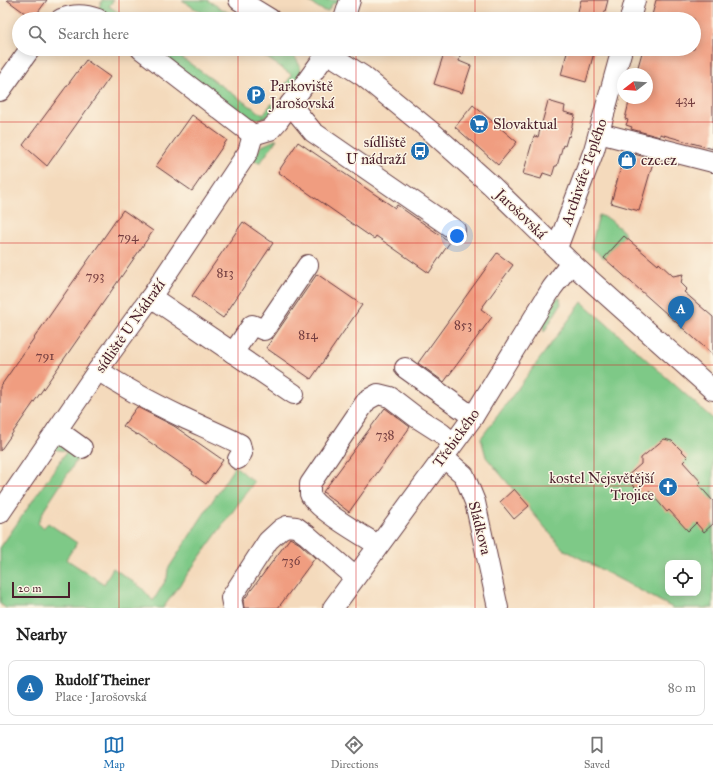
<!DOCTYPE html>
<meta charset="utf-8">
<style>
body{margin:0;font-family:"IM FELL Great Primer",serif;background:#f2f2f2;color:#222}
.controls{position:absolute;right:12px;bottom:12px;display:grid;overflow:hidden;border-radius:8px;box-shadow:0 2px 10px #0003}
.controls button{width:36px;height:36px;display:grid;place-items:center;padding:0;border:0;border-bottom:1px solid #e0e0e0;background:#fff;color:#222;font:20px sans-serif}
.compass{position:absolute;left:617px;top:68px;width:36px;height:36px;border-radius:50%;background:#fff;box-shadow:0 2px 10px #0003;rotate:253deg}
.scale{position:absolute;left:12px;bottom:10px;width:58px;box-sizing:border-box;padding-left:4px;border:2px solid #4a1f2b;border-top:0;font-size:11px;line-height:14px;white-space:nowrap;color:#4a1f2b;-webkit-text-stroke:3px #fcf5e5;paint-order:stroke}
.you{position:absolute;left:457px;top:236px;width:14px;height:14px;margin:-10px;border:3px solid #fff;border-radius:50%;background:#1a73e8;box-shadow:0 0 0 6px #1a73e833}
.badge{display:grid;place-items:center;width:26px;height:26px;border-radius:50%;background:#1f6fb2;color:#fff;font-size:13px;font-weight:700}
.pin{position:absolute;translate:-50% -33px;filter:drop-shadow(0 1px 2px #0008)}
.pin::after{content:'';position:absolute;top:21px;width:14px;height:12px;background:inherit;clip-path:polygon(0 0,100% 0,50% 100%)}
.list{margin:0;padding:0;list-style:none}
h2{display:flex;justify-content:space-between;align-items:center;height:52px;margin:0;padding:0 16px;font-size:17px}
h2 small{font-size:13px;font-weight:400;color:#767676}
.list li{display:grid;grid-template-columns:26px 1fr auto;gap:12px;align-items:center;box-sizing:border-box;height:56px;margin:0 8px 8px;padding:0 8px;border:1px solid #e0e0e0;border-radius:8px}
.list b{display:block;font-size:15px;white-space:nowrap}
.list p{margin:0;font-size:13px;white-space:nowrap;color:#767676}
.list em{font-size:13px;font-style:normal;color:#767676}
.icon{flex:none;width:22px;height:22px;fill:none;stroke:currentColor;stroke-width:2;stroke-linecap:round;stroke-linejoin:round}
.map{position:relative;flex:none;width:713px;height:608px;overflow:hidden}
.search{position:absolute;background:#fff;box-shadow:0 2px 10px #0003;left:12px;right:12px;top:12px;height:44px;display:flex;align-items:center;gap:10px;box-sizing:border-box;padding:0 14px;border-radius:22px;color:#767676;font-size:15px}
.sheet{height:116px;background:#fff}
nav{display:flex;justify-content:space-around;align-items:center;box-sizing:border-box;height:56px;border-top:1px solid #e0e0e0;background:#fff;font-size:11px;color:#767676}
nav a{display:grid;justify-items:center;gap:2px}
nav .on{color:#1f6fb2}
.map>svg:first-child{display:block}
.green{fill:#7ec987;stroke:#647459;fill-rule:evenodd}
.building{fill:#f09d80}
.lines{fill:none;stroke-linecap:round;stroke-linejoin:round}
.minor-casing{stroke:#643b41;stroke-width:22}
.minor{stroke:#fff;stroke-width:20}
.grid{fill:none;stroke:#d62828;stroke-width:1;stroke-opacity:0.55}
.labels{text-anchor:middle;stroke-width:3;stroke-linejoin:round;paint-order:stroke}
.number-label{font-size:13px;fill:#743e40}
.poi-label{font-size:15px;fill:#4a1f2b;stroke:#fcf5e5;text-anchor:start}
.street-label{font-size:15px;fill:#4a1f2b;stroke:#fcf5e5}
</style>
<div class="map">
<svg width="713" height="608" viewBox="0 0 713 608">
<rect width="100%" height="100%" fill="#fcf5e5"/>
<filter id="ink" filterUnits="userSpaceOnUse"><feTurbulence type="fractalNoise" baseFrequency=".025" numOctaves="2"/><feDisplacementMap in="SourceGraphic" scale="8" xChannelSelector="R" yChannelSelector="G"/><feConvolveMatrix kernelMatrix="1 2 1 2 8 2 1 2 1" color-interpolation-filters="sRGB"/></filter>
<filter id="wash" filterUnits="userSpaceOnUse"><feTurbulence type="fractalNoise" baseFrequency=".012" numOctaves="4" result="noise"/><feDisplacementMap in="SourceGraphic" scale="16" xChannelSelector="R" yChannelSelector="G"/><feGaussianBlur stdDeviation="0.9" result="paint"/><feColorMatrix in="noise" values="0 0 0 0 0 0 0 0 0 0 0 0 0 0 0 0 0 1.4 0 .05"/><feComposite in="paint" operator="in"/></filter>
<g filter="url(#wash)">
<rect width="100%" height="100%" fill="#f4dabc"/>
<!-- green -->
<g class="green">
<polygon points="102,0 114,0 109,6 127,19 104,19 98,10"/>
<polygon points="182,0 207,0 239,19 210,19"/>
<polygon points="306,0 339,0 338,4 333,3 328,11 324,11"/>
<path d="M148 49H169L263 115 272 103 275 107V110C266 120 258 120 245 117Z"/>
<path d="M254 49C261 49 277 47 283 49 295 54 302 64 301 77L288 90 282 89 292 75Z"/>
<polygon points="277,139 261,162 251,161 262,146"/>
<polygon points="599,215 609,219 624,232 624,236 604,258 591,247"/>
<polygon points="557,298 560,298 561,304 544,332 543,325"/>
<path d="M582 302 713 419V608H673L563 549 486 457 481 438ZM668 563H698V593H668Z"/>
<polygon points="58,442 80,455 44,510 38,523 43,528 48,523 77,543 66,559 104,584 113,568 142,588 153,601 167,578 168,569 235,466 254,482 163,608 6,608 0,604 0,548 67,451 50,449"/>
</g>
<g id="blocks">
<!-- building -->
<g class="building">
<polygon points="7,0 47,0 33,19"/>
<polygon points="581,0 608,0 603,19 576,19"/>
<polygon points="656,0 713,0 713,149 660,134 660,137 631,129 632,127 626,125 628,120 625,119 630,98 647,98 647,74 636,74 643,49 694,49 694,19 651,19"/>
<polygon points="568,49 595,49 586,82 561,75"/>
<polygon points="445,50 460,56 459,61 471,66 462,93 434,84"/>
<polygon points="86,60 110,77 47,166 23,145"/>
<polygon points="548,101 565,106 564,112 575,115 569,137 568,136 565,146 563,145 557,166 555,166 552,176 543,173 541,179 523,174 534,136 538,137"/>
<polygon points="473,105 517,142 498,165 455,127"/>
<polygon points="192,115 227,140 192,191 156,166"/>
<polygon points="298,142 395,208 397,205 450,242 429,273 376,236 374,239 278,172"/>
<polygon points="625,152 654,159 639,211 611,203"/>
<polygon points="123,210 153,231 0,451 0,387"/>
<polygon points="243,222 273,243 223,318 192,296"/>
<polygon points="624,236 658,265 659,263 673,276 683,274 681,283 687,289 684,292 713,317 713,355 604,258"/>
<polygon points="497,253 513,265 481,309 492,317 444,382 418,363"/>
<polygon points="317,274 362,305 311,379 266,348"/>
<polygon points="137,407 174,426 223,460 206,484 192,474 193,472 138,434 137,435 123,426"/>
<polygon points="385,408 410,427 349,512 323,492"/>
<polygon points="664,439 672,441 688,457 683,462 701,482 698,484 713,501 713,524 704,532 696,523 688,531 669,510 667,512 649,491 643,496 626,477 641,464 641,458"/>
<polygon points="514,489 529,506 514,519 500,502"/>
<polygon points="290,538 300,544 315,558 278,608 244,608 243,601"/>
</g>
</g>
</g>
<g filter="url(#ink)">
<use href="#blocks" fill-opacity="0" stroke="#643b41" stroke-width="1"/>
<g class="lines">
<defs>
<g id="minor">
<polyline points="239,0 270,19"/>
<path d="M61 19C74 14 84 14 98 19"/>
<polyline points="344,19 350,0"/>
<polyline points="630,19 635,0"/>
<polyline points="141,49 253,135"/>
<polyline points="321,49 363,76 433,133 491,185 571,263 713,390"/>
<polyline points="0,91 30,49"/>
<polyline points="290,104 313,132 455,230"/>
<polyline points="599,133 713,162"/>
<polyline points="253,135 270,130 278,121 330,49"/>
<polyline points="557,248 594,150 622,49"/>
<polyline points="151,297 294,394"/>
<polyline points="233,353 252,325 264,330 308,265"/>
<polyline points="405,368 473,417"/>
<path d="M98 370C124 388 153 403 182 417 201 426 221 434 240 444L242 453 238 459"/>
<polyline points="57,430 82,448"/>
<polyline points="443,457 464,475 475,502 498,608"/>
<polyline points="0,513 98,370 151,297 248,152 253,135"/>
<path d="M378 545C365 537 313 507 310 494 310 491 310 487 310 484L367 400 378 394 390 397 416 417 441 433 453 443"/>
<polyline points="233,608 231,598 268,541 281,529 287,526 296,527 307,535 355,577"/>
<polyline points="333,608 473,417 552,288 571,263"/>
</g>
</defs>
<!-- minor casing -->
<use href="#minor" class="minor-casing"/>
<!-- minor -->
<use href="#minor" class="minor"/>
</g>
</g>
<!-- grid -->
<path class="grid" d="M119 0V19M238 0V19M356 0V19M475 0V19M594 0V19M119 49V608M238 49V608M356 49V608M475 49V608M594 49V608M0 122H713M0 243H713M0 365H713M0 486H713"/>
<!-- icons -->
<defs>
<symbol id="parking-disc" viewBox="-11 -11 22 22"><circle r="9.5" fill="#1f6fb2" stroke="#fcf5e5"/><path d="M-3.5-5.5H1a3.5 3.5 0 0 1 0 7H-1V5.5H-3.5ZM-1-3.4V-.6H.8a1.4 1.4 0 0 0 0-2.8Z" fill="#fff"/></symbol>
<symbol id="supermarket-disc" viewBox="-11 -11 22 22"><circle r="9.5" fill="#1f6fb2" stroke="#fcf5e5"/><path d="M-6-5.5h2.5l.6 2H6L4.5 2H-2.5L-4.4-4H-6ZM-1.5 3.2a1.3 1.3 0 1 0 .1 0ZM3 3.2a1.3 1.3 0 1 0 .1 0Z" fill="#fff"/></symbol>
<symbol id="bus-disc" viewBox="-11 -11 22 22"><circle r="9.5" fill="#1f6fb2" stroke="#fcf5e5"/><path d="M-5-6H5V4H4V6H2V4H-2V6H-4V4H-5ZM-3.5-4V0h7V-4ZM-3.5 1.2v1.5H-2V1.2ZM2 1.2v1.5H3.5V1.2Z" fill="#fff"/></symbol>
<symbol id="shop-disc" viewBox="-11 -11 22 22"><circle r="9.5" fill="#1f6fb2" stroke="#fcf5e5"/><path d="M-5-2.5h2.3a2.7 3.5 0 0 1 5.4 0H5L5.5 6h-11ZM-1.5-2.5h3a1.5 2.3 0 0 0-3 0Z" fill="#fff"/></symbol>
<symbol id="church-disc" viewBox="-11 -11 22 22"><circle r="9.5" fill="#1f6fb2" stroke="#fcf5e5"/><path d="M-1.2-6h2.4v3.5h3.3v2.4h-3.3V6h-2.4V-.1h-3.3v-2.4h3.3Z" fill="#fff"/></symbol>
</defs>
<g fill-rule="evenodd">
<use href="#parking-disc" x="245" y="84" width="22" height="22"/>
<use href="#supermarket-disc" x="468" y="113" width="22" height="22"/>
<use href="#bus-disc" x="409" y="140" width="22" height="22"/>
<use href="#shop-disc" x="616" y="149" width="22" height="22"/>
<use href="#church-disc" x="657" y="476" width="22" height="22"/>
</g>
<g class="labels">
<!-- number labels -->
<g class="number-label">
<text x="685" y="104">434</text>
<text x="128" y="241">794</text>
<text x="225" y="277">813</text>
<text x="95" y="280">793</text>
<text x="463" y="329">853</text>
<text x="308" y="339">814</text>
<text x="45" y="360">791</text>
<text x="385" y="439">738</text>
<text x="291" y="565">736</text>
</g>
<!-- poi labels -->
<g class="poi-label">
<text x="270" y="91">Parkoviště<tspan x="270" dy="17">Jarošovská</tspan></text>
<text x="493" y="129">Slovaktual</text>
<text x="406" y="147" text-anchor="end">sídliště<tspan x="406" dy="17">U nádraží</tspan></text>
<text x="641" y="165">czc.cz</text>
<text x="654" y="483" text-anchor="end">kostel Nejsvětější<tspan x="654" dy="17">Trojice</tspan></text>
</g>
<!-- street labels -->
<g class="street-label">
<text transform="translate(584 172) rotate(-71)" y="5">Archiváře Teplého</text>
<text transform="translate(521 214) rotate(44)" y="5">Jarošovská</text>
<text transform="translate(130 326) rotate(-55)" y="5">sídliště U Nádraží</text>
<text transform="translate(456 438) rotate(-54)" y="5">Třebického</text>
<text transform="translate(480 528) rotate(76)" y="5">Sládkova</text>
</g>
</g>
</svg>
<div class="controls">
<button><svg class="icon" aria-label="locate" viewBox="0 0 24 24"><circle cx="12" cy="12" r="6"/><path d="M12 2v4M12 18v4M2 12h4M18 12h4"/></svg></button>
</div>
<svg class="compass" viewBox="-18 -18 36 36"><path d="M0-13l5 13h-10z" fill="#e53935"/><path d="M0 13l5-13h-10z" fill="#767676"/></svg>
<div class="scale">20 m</div>
<div class="you"></div>
<div class="pin badge" style="left:681px;top:329px">A</div>
<div class="search"><svg class="icon" aria-label="search" viewBox="0 0 24 24"><circle cx="10" cy="10" r="6"/><path d="M15 15l6 6"/></svg>Search here</div>
</div>
<section class="sheet">
<h2>Nearby<small></small></h2>
<ul class="list">
<li><span class="badge">A</span><div><b>Rudolf Theiner</b><p>Place · Jarošovská</p></div><em>80 m</em></li>
</ul>
</section>
<nav>
<a class="on"><svg class="icon" aria-label="map" viewBox="0 0 24 24"><path d="M3 6l6-2 6 2 6-2v14l-6 2-6-2-6 2zM9 4v14M15 6v14"/></svg>Map</a>
<a><svg class="icon" aria-label="directions" viewBox="0 0 24 24"><path d="M12 3l9 9-9 9-9-9zM9 14v-3h6M13 9l2 2-2 2"/></svg>Directions</a>
<a><svg class="icon" aria-label="saved" viewBox="0 0 24 24"><path d="M7 4h10v16l-5-4-5 4z"/></svg>Saved</a>
</nav>
